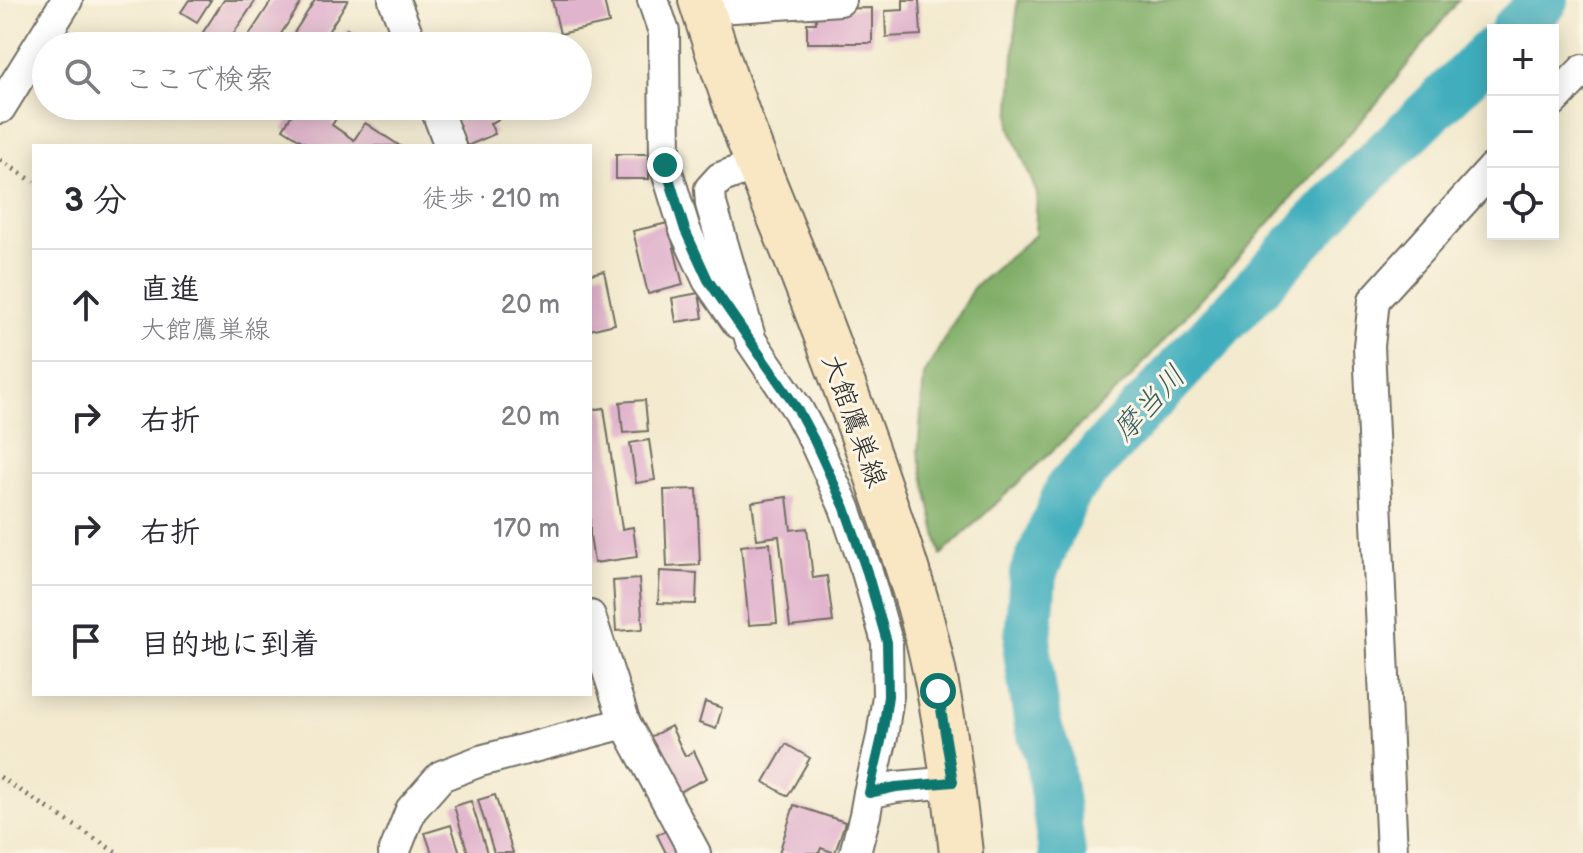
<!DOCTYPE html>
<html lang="ja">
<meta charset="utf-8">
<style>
body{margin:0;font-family:"Balsamiq Sans","Klee One",sans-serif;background:#f7f7f7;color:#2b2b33}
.controls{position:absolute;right:24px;top:24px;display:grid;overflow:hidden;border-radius:0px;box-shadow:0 4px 20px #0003}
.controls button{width:72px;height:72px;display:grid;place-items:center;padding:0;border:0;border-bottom:2px solid #e1e1e2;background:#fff;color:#2b2b33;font:40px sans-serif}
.stop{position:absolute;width:24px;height:24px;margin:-18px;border:6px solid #0f766e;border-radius:50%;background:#fff}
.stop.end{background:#0f766e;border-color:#fff;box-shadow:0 2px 8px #0008}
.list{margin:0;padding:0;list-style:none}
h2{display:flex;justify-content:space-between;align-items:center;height:104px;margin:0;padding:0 32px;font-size:34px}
h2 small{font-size:26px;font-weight:400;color:#7c7c81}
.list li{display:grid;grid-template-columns:52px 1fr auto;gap:24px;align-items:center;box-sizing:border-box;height:112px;padding:0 32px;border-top:2px solid #e1e1e2}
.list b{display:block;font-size:30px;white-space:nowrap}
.list p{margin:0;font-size:26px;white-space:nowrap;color:#7c7c81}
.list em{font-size:26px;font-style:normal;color:#7c7c81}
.icon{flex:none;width:44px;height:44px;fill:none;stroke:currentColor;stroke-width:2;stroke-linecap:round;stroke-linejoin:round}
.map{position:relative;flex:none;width:1583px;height:853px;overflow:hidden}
.search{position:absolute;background:#fff;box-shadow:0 4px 20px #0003;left:32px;top:32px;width:560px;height:88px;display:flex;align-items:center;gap:20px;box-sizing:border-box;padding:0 28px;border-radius:44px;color:#7c7c81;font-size:30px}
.panel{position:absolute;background:#fff;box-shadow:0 4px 20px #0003;left:32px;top:144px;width:560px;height:552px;border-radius:0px}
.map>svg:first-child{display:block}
.forest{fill:#80ae67;stroke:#566c49;stroke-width:2}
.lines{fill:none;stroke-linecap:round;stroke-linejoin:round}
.river{stroke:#40aebd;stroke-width:48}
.building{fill:#e1b4cd}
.minor-casing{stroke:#716e64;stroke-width:34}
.secondary-casing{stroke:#716e64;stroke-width:46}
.path{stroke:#716e64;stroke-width:5;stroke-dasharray:2 6;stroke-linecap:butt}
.minor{stroke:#fff;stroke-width:30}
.secondary{stroke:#f9e7c3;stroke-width:42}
.route{stroke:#0f766e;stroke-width:10}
.labels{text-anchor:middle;stroke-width:6;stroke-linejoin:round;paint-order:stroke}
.street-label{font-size:28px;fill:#2b2b2b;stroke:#fcf5e5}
.water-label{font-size:30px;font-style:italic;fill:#335f65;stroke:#fcf5e5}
</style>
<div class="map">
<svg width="1583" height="853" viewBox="0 0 1583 853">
<rect width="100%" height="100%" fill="#fcf5e5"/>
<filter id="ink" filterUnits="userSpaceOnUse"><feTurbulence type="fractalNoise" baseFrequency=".0125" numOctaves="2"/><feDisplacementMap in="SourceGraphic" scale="16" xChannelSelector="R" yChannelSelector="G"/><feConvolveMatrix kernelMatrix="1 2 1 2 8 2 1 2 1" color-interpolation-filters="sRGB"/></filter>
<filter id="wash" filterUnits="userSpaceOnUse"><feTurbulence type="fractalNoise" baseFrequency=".006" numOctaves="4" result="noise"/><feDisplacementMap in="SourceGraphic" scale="32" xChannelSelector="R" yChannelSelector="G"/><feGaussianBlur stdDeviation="1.8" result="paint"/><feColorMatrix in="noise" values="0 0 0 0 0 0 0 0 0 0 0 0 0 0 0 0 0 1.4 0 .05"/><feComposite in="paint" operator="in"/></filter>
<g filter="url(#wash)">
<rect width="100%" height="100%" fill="#f3eacf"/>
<!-- forest -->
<polygon class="forest" points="1017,0 1459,0 1375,105 1130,378 941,555 918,453 924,375 973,288 1035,235 1037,194 1010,127"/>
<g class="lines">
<!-- river -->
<g class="river">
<polyline points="1514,30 1545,0"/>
<polyline points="1062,853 1048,754 1038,726 1027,652 1033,574 1069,488 1335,203 1493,50"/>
</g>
</g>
<g id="blocks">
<!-- building -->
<g class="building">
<polygon points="189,0 211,0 197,22 181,12"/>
<polygon points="224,0 256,0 225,46 194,46"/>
<polygon points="272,0 303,0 273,46 242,46"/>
<polygon points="315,0 348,0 319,46 300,46 290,39"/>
<polygon points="552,0 604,0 609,23 560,34"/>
<polygon points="903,0 919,0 921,35 886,37 885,11 903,10"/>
<polygon points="872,8 872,43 807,43 807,23 816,23 816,9"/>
<polygon points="347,29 372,46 336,46"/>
<polygon points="297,106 344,106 332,125 354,140 365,123 400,146 310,146 283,129"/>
<polygon points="450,106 492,106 498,120 490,123 495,134 467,146"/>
<rect x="616" y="154" width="33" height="25"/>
<polygon points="668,223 683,285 648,294 633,231"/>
<polygon points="604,271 615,324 590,330 590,274"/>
<polygon points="699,293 703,318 676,322 672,298"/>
<polygon points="645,400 648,431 623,433 620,402"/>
<polygon points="604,408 622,529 633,527 637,557 594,563 590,535 590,410"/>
<polygon points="649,440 655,480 636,483 630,443"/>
<polygon points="697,489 700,565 667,567 664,490"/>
<polygon points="787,497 791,530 807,528 813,578 827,576 833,622 790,627 779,536 757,539 752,502"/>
<polygon points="770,543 777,623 749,625 741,546"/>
<polygon points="660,571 697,573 696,604 658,603"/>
<polygon points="639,579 643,629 616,631 613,581"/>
<polygon points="705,702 722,708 716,729 699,723"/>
<polygon points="671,726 685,756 694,751 707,778 677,793 650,737"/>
<polygon points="786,744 810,758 788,796 764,782"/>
<polygon points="495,795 513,853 494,853 478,800"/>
<polygon points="471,801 487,853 468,853 454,806"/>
<polygon points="794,805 845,822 835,853 821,848 819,853 779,853"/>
<polygon points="451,825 460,853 432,853 425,833"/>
<polygon points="673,827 685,853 666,853 657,835"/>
</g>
</g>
</g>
<g filter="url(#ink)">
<use href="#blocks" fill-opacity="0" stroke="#716e64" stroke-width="2"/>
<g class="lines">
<defs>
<g id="minor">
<polyline points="394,0 412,46"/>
<polyline points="653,0 664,32 665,165 685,230 708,280 738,323"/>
<polyline points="703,9 840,0"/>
<polyline points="1553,101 1583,70"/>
<polyline points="435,106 450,146"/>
<polyline points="0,108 67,0"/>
<polyline points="757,164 720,178 710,189 711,204 751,341 798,410 814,440 845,508 867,572 887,642 888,696 882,737 869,793"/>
<polyline points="590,616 625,723 695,853"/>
<polyline points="394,853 411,810 441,776 480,761 625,723"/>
<polyline points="855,853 865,815 869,793 896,787 953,782"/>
<polyline points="1392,853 1369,346 1374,300 1493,168"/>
</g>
<path id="secondary" d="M700 0C718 56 736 111 758 166 772 201 787 237 801 272 842 377 881 483 914 591 940 676 951 765 961 853"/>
</defs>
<!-- minor casing -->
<use href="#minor" class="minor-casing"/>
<!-- secondary casing -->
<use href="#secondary" class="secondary-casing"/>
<!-- path -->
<g class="path">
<polyline points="0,160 34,182"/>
<polyline points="0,777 117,853"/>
</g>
<!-- minor -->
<use href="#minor" class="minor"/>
<!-- secondary -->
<use href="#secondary" class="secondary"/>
</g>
</g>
<g class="lines" filter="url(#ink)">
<!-- route -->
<polyline class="route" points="665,165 685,230 708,280 798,410 814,440 845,508 867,572 887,642 888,696 882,737 869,793 896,787 953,782 938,691"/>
</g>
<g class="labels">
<!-- street labels -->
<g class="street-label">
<text transform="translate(855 420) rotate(70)" y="10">大館鷹巣線</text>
</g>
<!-- water labels -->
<g class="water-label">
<text transform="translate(1149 403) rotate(-47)" y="10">摩当川</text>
</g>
</g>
</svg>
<div class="controls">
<button>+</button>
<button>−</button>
<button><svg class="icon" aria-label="locate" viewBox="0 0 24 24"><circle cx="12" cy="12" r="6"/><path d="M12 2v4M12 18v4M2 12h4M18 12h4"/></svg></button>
</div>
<div class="stop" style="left:938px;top:691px"></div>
<div class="stop end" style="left:665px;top:165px"></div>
<div class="search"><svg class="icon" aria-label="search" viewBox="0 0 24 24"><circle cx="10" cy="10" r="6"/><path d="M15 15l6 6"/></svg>ここで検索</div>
<section class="panel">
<h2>3 分<small>徒歩 · 210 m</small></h2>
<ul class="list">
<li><svg class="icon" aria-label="ahead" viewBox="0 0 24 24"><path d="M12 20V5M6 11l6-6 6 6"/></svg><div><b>直進</b><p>大館鷹巣線</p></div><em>20 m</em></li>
<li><svg class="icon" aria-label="right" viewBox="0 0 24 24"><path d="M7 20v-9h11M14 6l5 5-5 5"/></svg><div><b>右折</b></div><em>20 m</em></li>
<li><svg class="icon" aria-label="right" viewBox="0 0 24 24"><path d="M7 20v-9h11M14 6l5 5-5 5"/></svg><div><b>右折</b></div><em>170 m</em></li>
<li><svg class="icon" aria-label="arrive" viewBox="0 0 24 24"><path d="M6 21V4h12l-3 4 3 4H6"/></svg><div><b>目的地に到着</b></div></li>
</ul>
</section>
</div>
